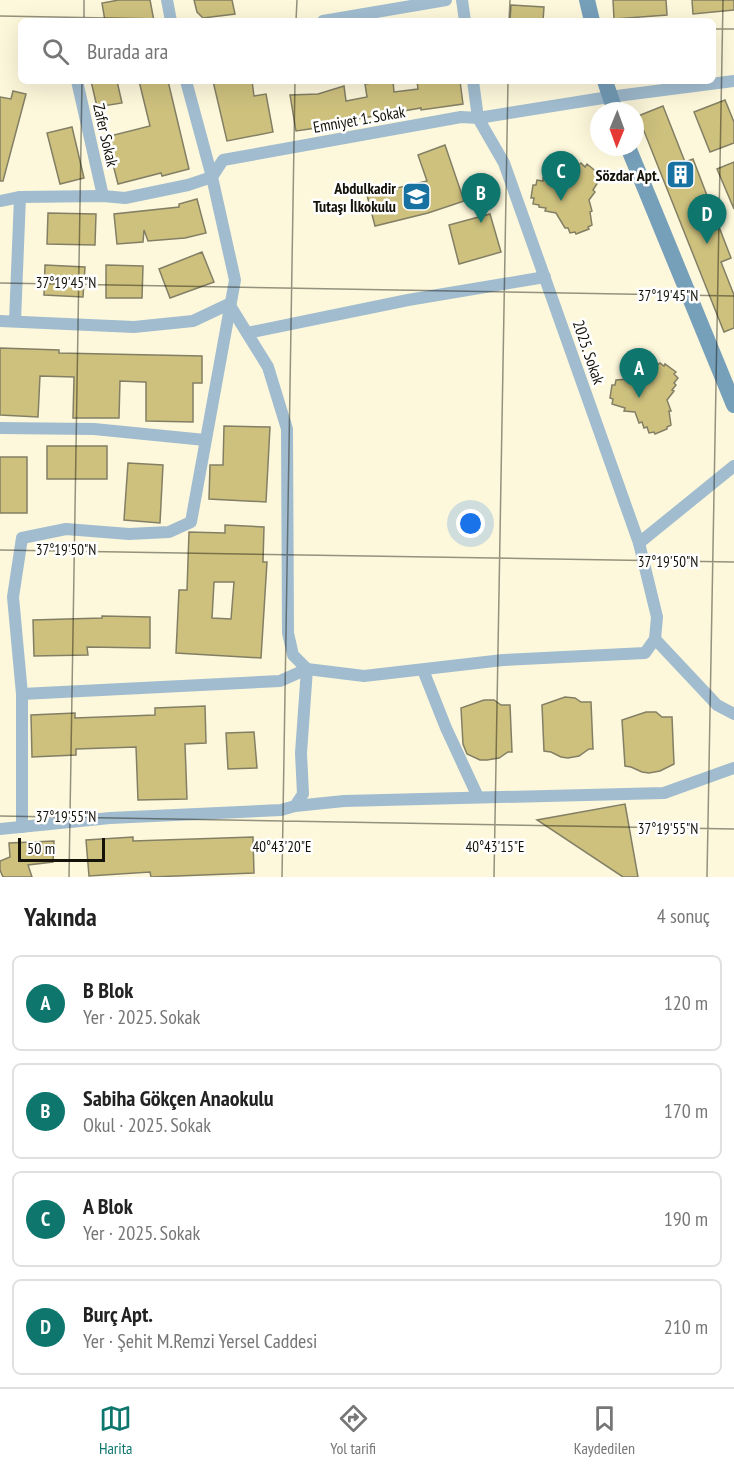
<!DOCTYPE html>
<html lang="tr">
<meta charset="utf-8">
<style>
body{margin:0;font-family:"PT Sans Narrow",sans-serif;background:#f2f2f2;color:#222}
.compass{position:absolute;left:590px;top:102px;width:54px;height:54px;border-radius:50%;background:#fff;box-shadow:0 6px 24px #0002;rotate:181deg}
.scale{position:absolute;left:18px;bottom:15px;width:87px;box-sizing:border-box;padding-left:6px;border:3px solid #151309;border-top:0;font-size:16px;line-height:21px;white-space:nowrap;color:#151309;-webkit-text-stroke:4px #fff;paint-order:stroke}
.you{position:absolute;left:471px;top:524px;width:21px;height:21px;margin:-15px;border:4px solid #fff;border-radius:50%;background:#1a73e8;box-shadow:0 0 0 9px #1a73e833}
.badge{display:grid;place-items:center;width:39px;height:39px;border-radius:50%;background:#0f766e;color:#fff;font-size:20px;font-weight:700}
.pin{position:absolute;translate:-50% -50px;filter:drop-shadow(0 2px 3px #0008)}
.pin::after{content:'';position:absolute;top:32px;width:21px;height:18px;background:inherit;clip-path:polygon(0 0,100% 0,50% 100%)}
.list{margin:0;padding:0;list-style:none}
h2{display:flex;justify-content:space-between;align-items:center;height:78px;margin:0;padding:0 24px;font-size:26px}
h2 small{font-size:20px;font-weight:400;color:#767676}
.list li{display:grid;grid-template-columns:39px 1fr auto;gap:18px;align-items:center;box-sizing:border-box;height:96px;margin:0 12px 12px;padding:0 12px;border:2px solid #e0e0e0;border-radius:9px}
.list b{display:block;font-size:22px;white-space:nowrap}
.list p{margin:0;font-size:20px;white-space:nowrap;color:#767676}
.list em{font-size:20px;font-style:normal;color:#767676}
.icon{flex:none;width:33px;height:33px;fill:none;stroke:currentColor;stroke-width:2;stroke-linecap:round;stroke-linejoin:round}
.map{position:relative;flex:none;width:734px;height:877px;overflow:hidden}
.search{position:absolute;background:#fff;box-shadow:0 6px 24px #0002;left:18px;right:18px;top:18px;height:66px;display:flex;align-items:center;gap:15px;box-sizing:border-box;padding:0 21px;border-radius:9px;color:#767676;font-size:22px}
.sheet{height:510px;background:#fff}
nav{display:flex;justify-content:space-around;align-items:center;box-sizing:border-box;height:84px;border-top:2px solid #e0e0e0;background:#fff;font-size:16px;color:#767676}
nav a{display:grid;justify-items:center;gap:3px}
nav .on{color:#0f766e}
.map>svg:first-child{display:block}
.building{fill:#cec17e;stroke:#837f65;stroke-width:1.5;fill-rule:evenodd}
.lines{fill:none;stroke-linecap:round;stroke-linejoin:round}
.street{stroke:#a1bccf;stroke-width:12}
.secondary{stroke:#769fba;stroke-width:16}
.ticks{fill:none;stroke:#151309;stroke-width:1.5;stroke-opacity:0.45}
.labels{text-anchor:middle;stroke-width:5;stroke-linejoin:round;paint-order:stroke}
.street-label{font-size:16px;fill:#151309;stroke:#fff}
.poi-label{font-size:16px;font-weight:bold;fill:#151309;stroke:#fff;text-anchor:end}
.ticks-label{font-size:15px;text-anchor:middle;fill:#151309;stroke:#fff;stroke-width:5;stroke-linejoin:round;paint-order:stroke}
</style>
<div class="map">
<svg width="734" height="877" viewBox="0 0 734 877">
<rect width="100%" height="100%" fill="#fdf8db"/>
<!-- building -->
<g class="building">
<polygon points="119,0 150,0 154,21 105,21 102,3"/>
<polygon points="194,0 232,0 235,14 203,18 197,12"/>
<polygon points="613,0 666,0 667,15 614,19"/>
<polygon points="692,0 734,0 734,10 693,14"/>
<polygon points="511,5 544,7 543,21 510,21"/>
<polygon points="91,81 117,81 122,103 97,107"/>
<polygon points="139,81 168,81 189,169 162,176 161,173 118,184 106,137 150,126"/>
<polygon points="213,81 252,81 254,96 266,94 273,132 227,141"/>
<polygon points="384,81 393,81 394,92 418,89 417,81 460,81 463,104 421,110 421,108 316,126 316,128 296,131 290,95 318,94 344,86 346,101 367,97 365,84"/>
<polygon points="13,91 26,94 3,181 0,181 0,97 11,99"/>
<polygon points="725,100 734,122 734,143 710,152 694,112"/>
<polygon points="663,106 685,162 693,159 731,258 721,262 734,295 734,328 724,332 638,116"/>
<polygon points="72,127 84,178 60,184 47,133"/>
<polygon points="445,145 464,201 428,213 375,226 367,195 427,181 418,155"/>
<polygon points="734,162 734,209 717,169"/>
<polygon points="581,163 585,167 587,164 598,173 596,175 600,179 593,190 595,192 589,200 592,211 590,212 592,225 588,227 589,229 576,234 575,232 570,233 568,228 565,228 556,213 545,211 546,208 539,207 539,205 533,204 534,198 531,198 533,185 536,185 537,180 543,181 543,178 550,180 550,177 562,179 569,170 571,172"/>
<polygon points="197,199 206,233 185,238 148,241 144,230 143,242 117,244 114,214 179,207 179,204"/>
<polygon points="48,213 96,214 95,245 47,244"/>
<polygon points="490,214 501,252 459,264 449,225"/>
<polygon points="202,252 214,282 170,298 159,269"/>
<polygon points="45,265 85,267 83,297 44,295"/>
<polygon points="106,265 143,266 142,298 106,298"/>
<polygon points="0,348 59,350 59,353 202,356 202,383 193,383 193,422 146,421 146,382 143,382 120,381 119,418 73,418 74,377 40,376 38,417 0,415"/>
<polygon points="660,363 664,366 665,364 676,372 674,374 678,378 674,383 676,385 672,390 674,391 667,400 671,411 669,411 671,425 667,427 667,429 655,434 654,432 649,433 647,427 644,428 642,422 639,423 635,412 624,411 625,408 612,404 613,399 610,398 612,385 615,385 616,380 629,379 629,377 640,379 647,370 649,371"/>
<polygon points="224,426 270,427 266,502 209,499 210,465 223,465"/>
<rect x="47" y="446" width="60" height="33"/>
<rect x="0" y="457" width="27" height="56"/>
<polygon points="128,463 163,465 160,523 124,520"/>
<path d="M225 525 264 527 263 562H267L261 658 176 653 179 590H187L189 532 225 533ZM214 582H234L231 619 212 618Z"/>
<polygon points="102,616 150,617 150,648 87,647 88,655 34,656 33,620 102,618"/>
<polygon points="565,697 575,698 581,702 591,702 593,749 589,749 579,756 568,758 561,757 551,752 544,751 542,705"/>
<polygon points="484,700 494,700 501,705 510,705 512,752 508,752 499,758 487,760 480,760 467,754 463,744 461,708"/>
<polygon points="205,706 206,743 185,744 187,799 138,800 136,747 76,749 76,755 32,757 31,715 75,713 75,718 155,715 155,708"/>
<polygon points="646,712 656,712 662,717 672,717 674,764 660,771 649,773 642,772 631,767 625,766 622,720"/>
<polygon points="254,732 257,768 228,769 226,733"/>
<polygon points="625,804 638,877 623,877 537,820"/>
<polygon points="133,837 133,841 253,837 254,873 151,877 150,872 89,876 86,840"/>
<polygon points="54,841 53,862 28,865 32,877 3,877 0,870 0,861 10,857 9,843"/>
</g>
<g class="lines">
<!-- street -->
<g class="street">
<polyline points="167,0 171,21"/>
<polyline points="462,0 465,21"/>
<polyline points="323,21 446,0"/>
<polyline points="77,81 103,196"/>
<polyline points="0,201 20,197 103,196 125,198 188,185 212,177 223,160 461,117 478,118 609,97 734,81"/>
<polyline points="229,304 268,367 287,429 288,633 293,655 307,669 364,676 503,660 645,653 655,639 657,617 639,543 504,163 478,118 473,81"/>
<polyline points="0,321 134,327 193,321 229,304"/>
<polyline points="15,321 20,197"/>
<polyline points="247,333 408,300 545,277"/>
<polyline points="0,428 94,429 205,440"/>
<polyline points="639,543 734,466"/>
<polyline points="655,639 717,705 734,714"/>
<polyline points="423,670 446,728 478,797"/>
<polyline points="295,806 344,801 664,793 734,768"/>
<polyline points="22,827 22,694 13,597 22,538 66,529 129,534 169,532 191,522 235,280 212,177 186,81"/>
<polyline points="0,829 110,818 281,810 295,806 303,794 301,753 307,669 280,681 22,694"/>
</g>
<!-- secondary -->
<g class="secondary">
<polyline points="587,0 592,21"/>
<polyline points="605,81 615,111"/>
<polyline points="628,147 734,405"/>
</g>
</g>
<!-- ticks -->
<path class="ticks" d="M0 16 267 21M84 21V0M296 21 297 0M509 21 510 0M713 29H734M0 283 734 296M0 550 734 562M0 816 734 829M69 877 82 81M282 877 295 81M494 877 508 81M707 877 723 0"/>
<!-- icons -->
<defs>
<symbol id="building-square" viewBox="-11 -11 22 22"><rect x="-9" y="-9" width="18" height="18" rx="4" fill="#1872a1" stroke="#fff"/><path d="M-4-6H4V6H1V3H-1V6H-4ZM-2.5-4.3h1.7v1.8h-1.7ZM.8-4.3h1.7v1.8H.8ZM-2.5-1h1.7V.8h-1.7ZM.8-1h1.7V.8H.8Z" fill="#fff"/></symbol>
<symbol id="school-square" viewBox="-11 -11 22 22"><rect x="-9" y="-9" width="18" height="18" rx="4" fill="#1872a1" stroke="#fff"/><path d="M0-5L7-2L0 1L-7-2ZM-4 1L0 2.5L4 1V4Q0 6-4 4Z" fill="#fff"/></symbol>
</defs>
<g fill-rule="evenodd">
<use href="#building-square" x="664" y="158" width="33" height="33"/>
<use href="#school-square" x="400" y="180" width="33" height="33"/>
</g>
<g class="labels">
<!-- street labels -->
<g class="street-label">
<text transform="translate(359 119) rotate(-10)" y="6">Emniyet 1. Sokak</text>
<text transform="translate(106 135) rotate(77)" y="6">Zafer Sokak</text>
<text transform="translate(589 352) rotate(71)" y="6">2025. Sokak</text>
</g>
<!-- poi labels -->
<g class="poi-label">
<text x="660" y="181">Sözdar Apt.</text>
<text x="396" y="194">Abdulkadir<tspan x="396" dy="18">Tutaşı İlkokulu</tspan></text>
</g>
</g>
<g class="ticks-label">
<text x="66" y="288">37°19'45"N</text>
<text x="668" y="301">37°19'45"N</text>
<text x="66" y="555">37°19'50"N</text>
<text x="668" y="567">37°19'50"N</text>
<text x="66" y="822">37°19'55"N</text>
<text x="668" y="834">37°19'55"N</text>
<text x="282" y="852">40°43'20"E</text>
<text x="495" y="852">40°43'15"E</text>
</g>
</svg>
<svg class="compass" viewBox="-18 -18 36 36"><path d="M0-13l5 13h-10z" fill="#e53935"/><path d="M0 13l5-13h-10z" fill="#767676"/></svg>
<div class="scale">50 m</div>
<div class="you"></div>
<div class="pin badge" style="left:639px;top:398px">A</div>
<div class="pin badge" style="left:481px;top:223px">B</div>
<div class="pin badge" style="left:561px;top:201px">C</div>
<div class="pin badge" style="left:707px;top:244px">D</div>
<div class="search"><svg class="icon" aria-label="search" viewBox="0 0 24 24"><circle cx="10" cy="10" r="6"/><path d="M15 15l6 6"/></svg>Burada ara</div>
</div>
<section class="sheet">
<h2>Yakında<small>4 sonuç</small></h2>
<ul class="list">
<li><span class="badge">A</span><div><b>B Blok</b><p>Yer · 2025. Sokak</p></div><em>120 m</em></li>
<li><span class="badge">B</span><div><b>Sabiha Gökçen Anaokulu</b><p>Okul · 2025. Sokak</p></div><em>170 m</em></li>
<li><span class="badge">C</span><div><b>A Blok</b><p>Yer · 2025. Sokak</p></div><em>190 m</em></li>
<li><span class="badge">D</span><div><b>Burç Apt.</b><p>Yer · Şehit M.Remzi Yersel Caddesi</p></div><em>210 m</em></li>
</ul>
</section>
<nav>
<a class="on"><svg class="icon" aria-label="map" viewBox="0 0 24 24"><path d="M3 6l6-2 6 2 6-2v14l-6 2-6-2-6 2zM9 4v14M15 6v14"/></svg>Harita</a>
<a><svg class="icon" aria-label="directions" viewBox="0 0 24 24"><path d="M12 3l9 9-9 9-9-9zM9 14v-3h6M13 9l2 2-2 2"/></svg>Yol tarifi</a>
<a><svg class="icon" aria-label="saved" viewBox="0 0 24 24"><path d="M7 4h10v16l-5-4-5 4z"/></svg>Kaydedilen</a>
</nav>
